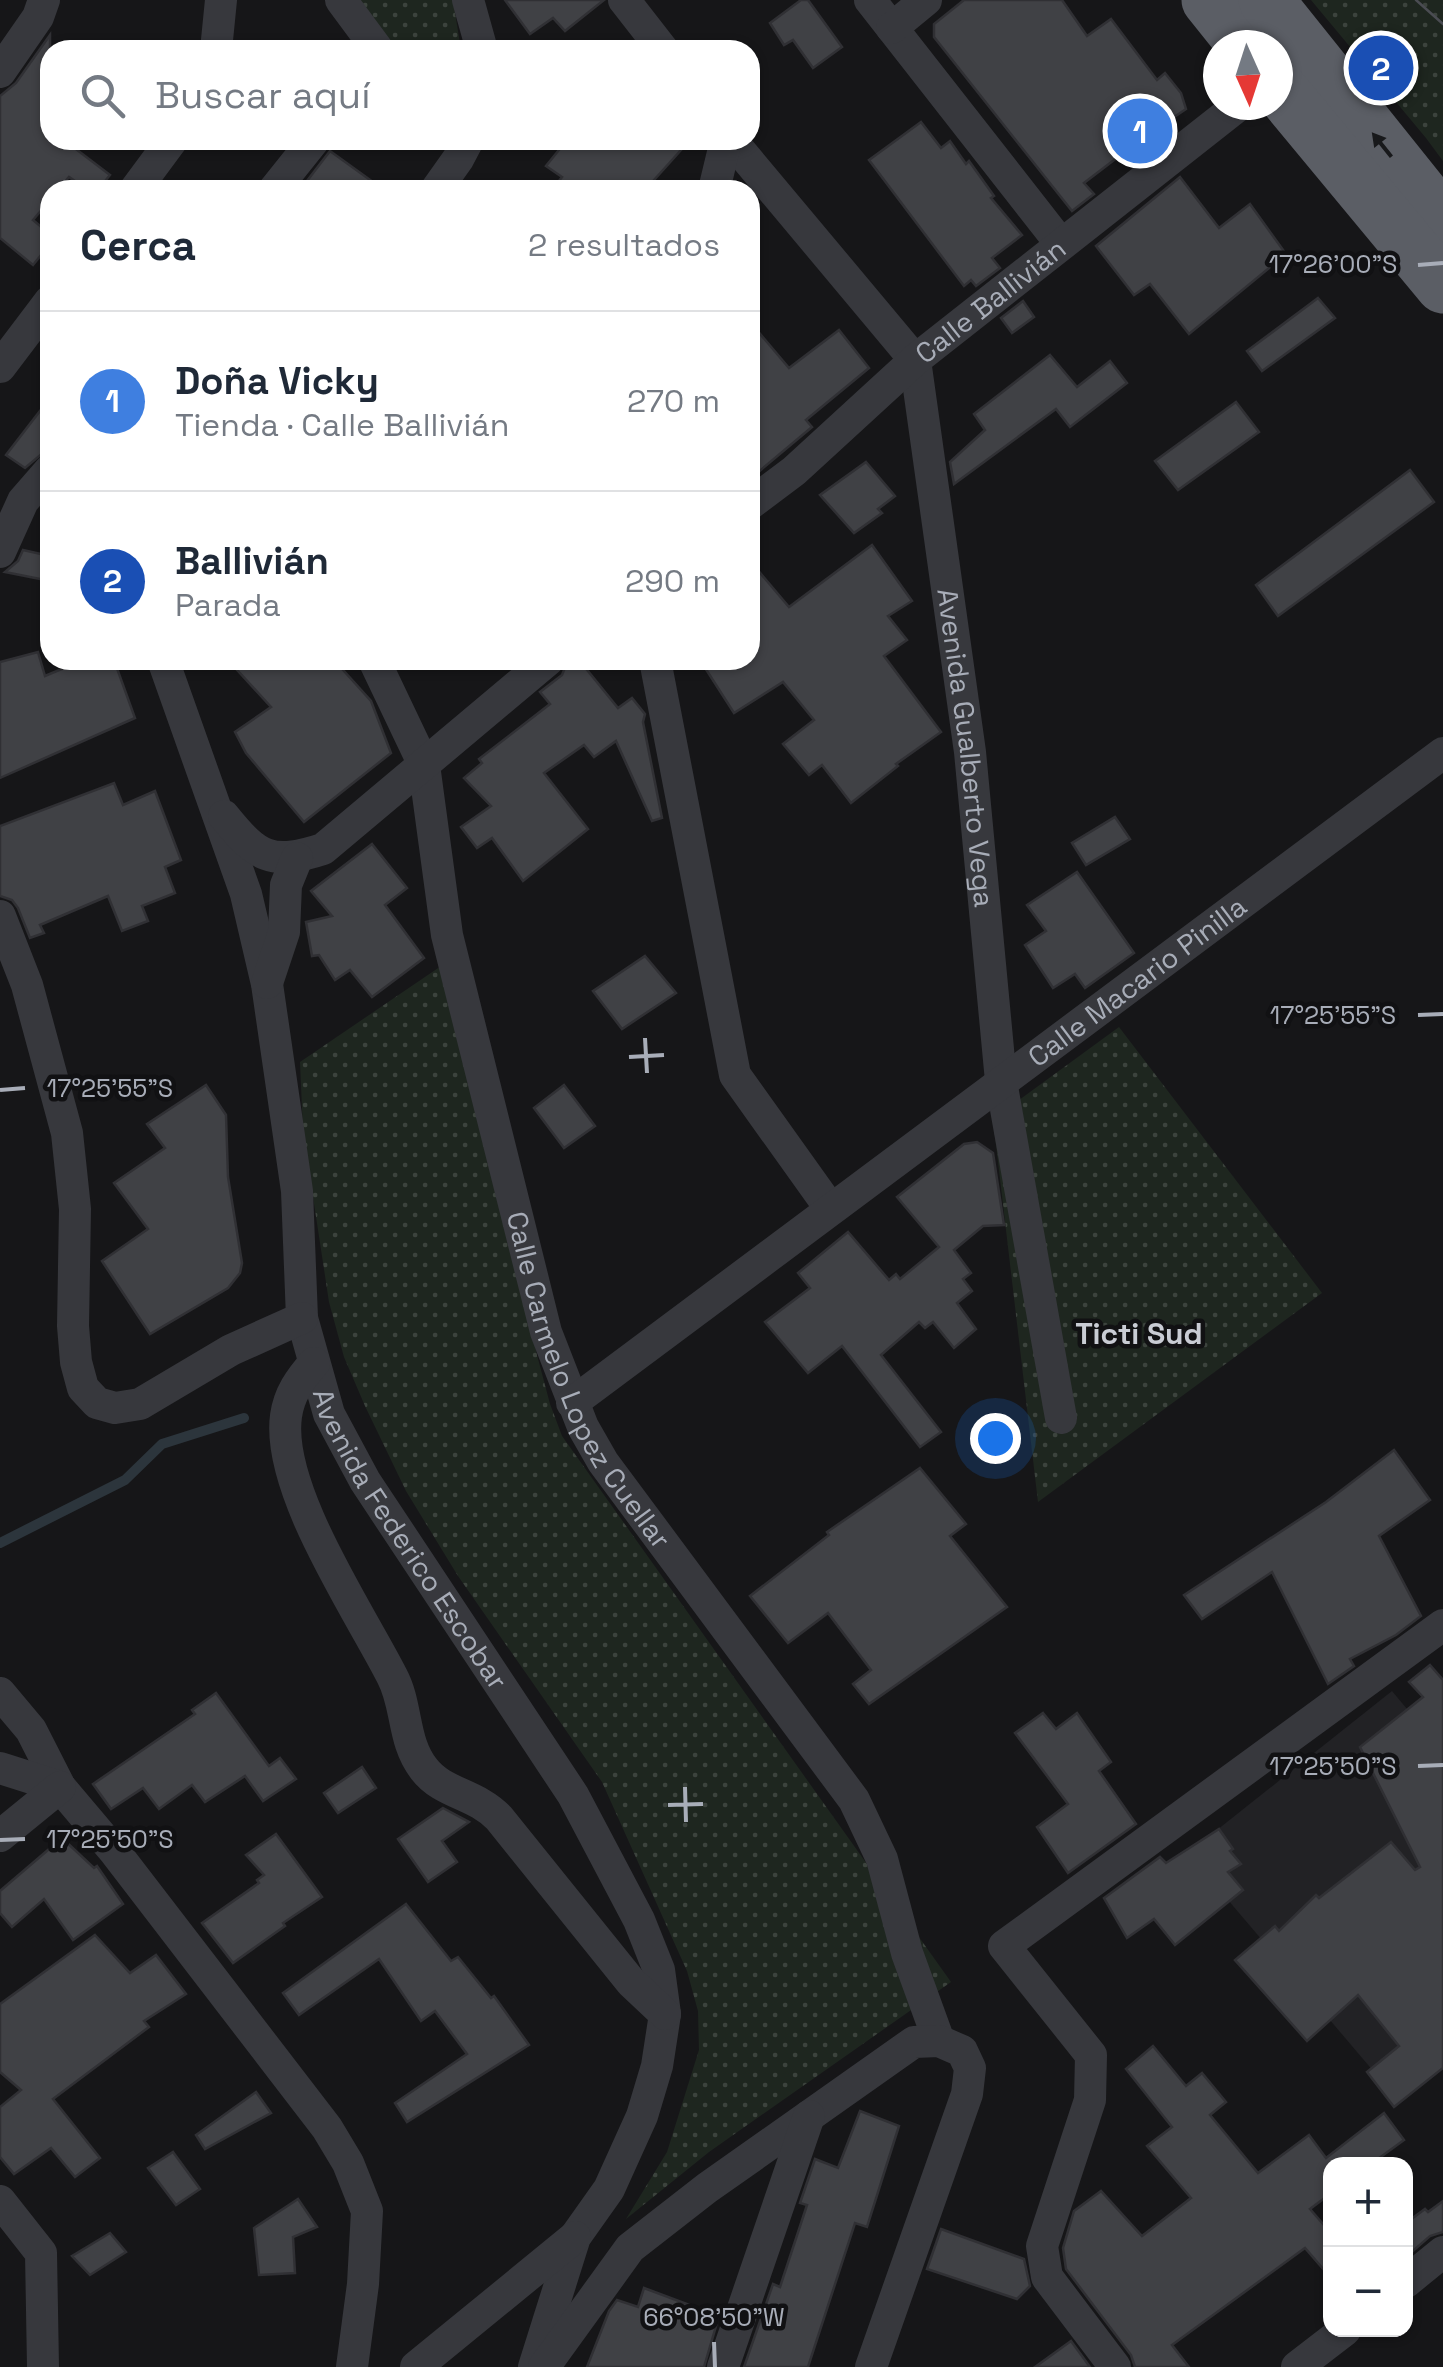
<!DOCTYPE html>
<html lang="es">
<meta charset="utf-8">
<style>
body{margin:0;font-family:"Space Grotesk",sans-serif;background:#f2f2f3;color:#1f2937}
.controls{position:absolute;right:30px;bottom:30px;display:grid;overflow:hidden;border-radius:20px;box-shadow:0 2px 8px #0004}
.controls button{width:90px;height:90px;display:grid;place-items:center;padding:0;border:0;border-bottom:2px solid #e0e1e3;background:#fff;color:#1f2937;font:50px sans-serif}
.compass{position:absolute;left:1203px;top:30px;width:90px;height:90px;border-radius:50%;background:#fff;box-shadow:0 2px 8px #0004;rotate:177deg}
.you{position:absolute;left:995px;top:1438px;width:35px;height:35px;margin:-25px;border:8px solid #fff;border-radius:50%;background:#1a73e8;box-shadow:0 0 0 15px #1a73e833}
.badge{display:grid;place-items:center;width:65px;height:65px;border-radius:50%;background:#7e6636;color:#fff;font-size:32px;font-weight:700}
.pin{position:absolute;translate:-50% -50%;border:5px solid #fff;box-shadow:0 2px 10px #0006}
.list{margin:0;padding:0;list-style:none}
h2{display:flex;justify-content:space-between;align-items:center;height:130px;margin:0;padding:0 40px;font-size:42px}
h2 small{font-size:32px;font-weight:400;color:#747a83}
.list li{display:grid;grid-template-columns:65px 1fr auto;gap:30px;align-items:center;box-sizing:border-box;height:180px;padding:0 40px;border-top:2px solid #e0e1e3}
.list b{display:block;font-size:38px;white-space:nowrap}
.list p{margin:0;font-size:32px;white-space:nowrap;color:#747a83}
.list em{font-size:32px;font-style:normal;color:#747a83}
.icon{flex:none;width:55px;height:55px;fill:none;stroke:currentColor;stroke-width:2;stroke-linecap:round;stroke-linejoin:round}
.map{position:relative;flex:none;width:1443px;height:2367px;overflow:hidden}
.search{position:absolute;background:#fff;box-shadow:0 2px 8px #0004;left:40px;top:40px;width:720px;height:110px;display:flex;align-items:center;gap:25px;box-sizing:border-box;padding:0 35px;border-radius:30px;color:#747a83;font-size:38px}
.panel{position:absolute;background:#fff;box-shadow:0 2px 8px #0004;left:40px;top:180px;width:720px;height:490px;border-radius:30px}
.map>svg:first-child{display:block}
.built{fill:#222225}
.grass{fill:url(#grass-dots)}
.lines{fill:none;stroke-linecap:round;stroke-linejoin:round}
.stream{stroke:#2c353c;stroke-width:10}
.building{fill:#404145;stroke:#303034;stroke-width:2.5}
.minor{stroke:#37383d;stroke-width:32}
.trunk{stroke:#5b5e65;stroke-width:55}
.tram{stroke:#4a4c52;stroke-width:2.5}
.oneway{fill:#18191b}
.ticks{fill:none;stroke:#a8adb8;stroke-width:4}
.labels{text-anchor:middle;stroke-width:9;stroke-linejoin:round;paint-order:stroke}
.street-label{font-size:28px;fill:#a8adb8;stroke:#111113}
.neighbourhood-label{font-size:30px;font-weight:bold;fill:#c9ccd4;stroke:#111113}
.ticks-label{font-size:25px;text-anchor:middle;fill:#a8adb8;stroke:#111113;stroke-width:9;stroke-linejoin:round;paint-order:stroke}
</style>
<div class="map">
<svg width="1443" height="2367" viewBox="0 0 1443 2367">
<defs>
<pattern id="grass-dots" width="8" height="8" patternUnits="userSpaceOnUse" patternTransform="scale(2.5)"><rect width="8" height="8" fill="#1e261f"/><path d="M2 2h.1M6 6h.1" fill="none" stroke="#3c433d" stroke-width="1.8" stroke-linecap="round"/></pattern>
</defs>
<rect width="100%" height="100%" fill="#161618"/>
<!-- built -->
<polygon class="built" points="1392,1691 1443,1752 1397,2099 1188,1853"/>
<!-- grass -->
<g class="grass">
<polygon points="352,0 453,0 461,50 389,50"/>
<polygon points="1311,0 1443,0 1443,161 1426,138"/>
<polygon points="447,962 537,1355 550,1404 562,1436 951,1982 709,2152 626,2219 667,2152 699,2050 698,2011 687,1971 602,1782 458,1576 406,1491 365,1406 344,1357 329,1302 303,1131 300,1062"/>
<polygon points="1119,1027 1322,1293 1038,1502 993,1119"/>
</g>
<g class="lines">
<!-- stream -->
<polyline class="stream" points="0,1543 125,1480 162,1444 244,1418"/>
</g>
<!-- building -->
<g class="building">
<polygon points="505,0 604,0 565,31 553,18 530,34"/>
<polygon points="801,0 808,0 842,47 813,68 793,40 784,45 770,23"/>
<polygon points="964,0 1062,0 1087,36 1111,19 1157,80 1165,73 1181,93 1186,109 1139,141 1084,183 1094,194 1072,211 934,37 934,24"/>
<polygon points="50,35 50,140 64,140 110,175 98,190 88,190 69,177 58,190 50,190 50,200 33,220 50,234 50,244 33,265 0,238 0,96 16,83"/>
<polygon points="921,122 941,148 950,141 966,164 969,161 994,196 991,198 1022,235 992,258 1000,268 976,286 971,280 964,286 869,160"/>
<polygon points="567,140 690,140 645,190 552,190 562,177 546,166"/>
<polygon points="330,151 384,190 300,190"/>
<polygon points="1180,177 1219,228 1250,204 1286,254 1189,334 1150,284 1134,295 1096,246"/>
<polygon points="1318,298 1335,318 1262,371 1247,351"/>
<polygon points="1023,301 1034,317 1012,333 1001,318"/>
<polygon points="750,322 789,368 839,330 869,368 806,420 812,427 750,479"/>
<polygon points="1050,355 1077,387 1110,361 1127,383 1070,427 1056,409 954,484 950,462 985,430 974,414"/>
<polygon points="50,398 50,447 25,468 6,455"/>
<polygon points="1236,402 1259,432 1178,490 1155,461"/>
<polygon points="866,462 895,496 878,509 882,513 854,533 820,495"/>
<polygon points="1410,470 1434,502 1278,616 1256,585"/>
<polygon points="872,545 912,601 888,616 907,640 884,656 941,732 896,764 898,766 851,803 822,765 809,775 783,744 814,720 783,682 734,713 700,660 750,660 750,561 789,607"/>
<polygon points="23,550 50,556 50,581 5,572 18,561"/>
<polygon points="38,652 45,676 83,660 114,660 135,718 0,778 0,662"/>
<polygon points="228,660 334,660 371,701 391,753 304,822 246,753 235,732 271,707"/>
<polygon points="568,660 579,660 618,708 632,698 645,714 643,722 662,818 652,821 616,741 594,757 584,745 544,773 588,829 523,881 492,838 477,848 461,827 491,806 464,778 482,763 479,759 550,704 540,692 562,675"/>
<polygon points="114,783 123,805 155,791 181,860 165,867 175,893 142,906 148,921 122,931 108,896 40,925 44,933 30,938 18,908 12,900 0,896 0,826"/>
<polygon points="1115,817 1130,839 1086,865 1072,843"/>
<polygon points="372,844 407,888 385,905 424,958 372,997 350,970 335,980 319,955 312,956 306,922 332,916 311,891"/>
<polygon points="1077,872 1134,953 1085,988 1075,974 1053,988 1025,945 1046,931 1027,905"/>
<polygon points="645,956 676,993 622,1029 593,991"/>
<polygon points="206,1085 226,1115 228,1177 242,1263 240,1273 228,1288 150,1334 102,1261 148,1229 114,1183 165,1148 147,1124"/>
<polygon points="564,1085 595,1126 564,1148 534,1108"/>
<polygon points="977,1142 993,1153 1004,1225 983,1226 954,1250 971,1273 963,1279 972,1291 957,1303 976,1329 954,1348 933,1322 925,1328 919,1322 881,1355 941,1432 920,1447 842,1346 808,1373 765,1322 810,1288 798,1273 848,1232 889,1280 896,1274 900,1279 939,1247 897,1197 964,1144"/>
<polygon points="1394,1450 1430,1500 1379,1536 1421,1616 1396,1635 1350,1659 1354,1666 1328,1684 1272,1572 1202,1619 1184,1595 1326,1502"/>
<polygon points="920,1468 966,1524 950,1536 1007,1607 869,1704 853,1684 871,1670 828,1613 788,1643 750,1596 829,1535 827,1532"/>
<polygon points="1430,1665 1443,1680 1443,2068 1394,2107 1367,2072 1399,2046 1358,1995 1307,2041 1235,1960 1275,1926 1279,1931 1316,1895 1319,1898 1391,1842 1415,1870 1420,1867 1360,1747 1423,1697 1409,1682"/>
<polygon points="216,1693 269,1766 280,1758 296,1779 263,1801 245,1776 205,1802 192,1785 159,1809 143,1788 111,1809 93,1784 195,1714 192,1710"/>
<polygon points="1043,1713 1056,1729 1077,1713 1111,1762 1099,1771 1136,1824 1068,1873 1037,1827 1068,1804 1015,1733"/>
<polygon points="362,1767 376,1788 338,1813 324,1793"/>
<polygon points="443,1808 469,1822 442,1841 457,1862 428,1882 398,1839"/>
<polygon points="1219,1829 1233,1849 1230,1851 1241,1864 1228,1872 1243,1890 1175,1945 1154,1919 1127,1938 1104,1898 1160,1857 1166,1863"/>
<polygon points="276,1834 322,1897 283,1923 285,1926 233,1963 202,1923 259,1883 257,1880 264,1875 246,1855"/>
<polygon points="62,1838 94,1868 97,1866 123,1904 73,1940 44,1899 12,1927 0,1913 0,1891"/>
<polygon points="406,1904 451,1961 458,1957 491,1998 494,1996 529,2045 407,2122 395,2103 467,2054 435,2011 421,2021 379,1959 299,2015 283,1993"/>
<polygon points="95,1935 130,1973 156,1955 186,1994 144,2021 149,2027 53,2099 100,2158 75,2177 51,2148 14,2174 0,2157 0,2107 21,2090 0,2072 0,2004"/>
<polygon points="1153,2046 1186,2086 1202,2073 1226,2102 1210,2115 1258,2173 1309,2135 1326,2158 1384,2113 1404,2140 1371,2164 1330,2164 1330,2194 1310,2209 1330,2232 1330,2277 1305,2248 1172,2345 1189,2367 1135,2367 1131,2355 1066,2269 1063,2248 1074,2211 1101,2191 1142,2236 1191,2198 1147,2146 1172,2127 1126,2069"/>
<polygon points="256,2092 271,2113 205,2149 196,2135"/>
<polygon points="860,2111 899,2126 867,2227 855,2223 808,2367 744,2367 773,2284 780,2287 807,2205 800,2203 815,2159 838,2168"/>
<polygon points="173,2152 200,2189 176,2205 148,2168"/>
<polygon points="298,2199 317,2227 293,2237 295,2273 259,2275 254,2228"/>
<polygon points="1443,2201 1443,2232 1430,2236 1406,2257 1406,2223 1425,2209 1428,2212"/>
<polygon points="941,2229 1024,2259 1030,2286 1017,2299 927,2269"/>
<polygon points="110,2233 126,2252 90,2275 72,2256"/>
<polygon points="644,2288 719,2316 704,2367 587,2367 609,2311 617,2300 638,2307"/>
<polygon points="1071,2341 1090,2367 1035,2367"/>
</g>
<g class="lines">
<!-- minor -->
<g class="minor">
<polyline points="341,0 378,50"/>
<polyline points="468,0 482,50"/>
<polyline points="624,0 663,50"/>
<polyline points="870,0 1061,244"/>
<polyline points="892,28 926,0"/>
<polyline points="216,50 221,0"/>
<polyline points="0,72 38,17 44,0"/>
<path id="s1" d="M731 140 915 360 970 752 1001 1081 1061 1418"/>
<polyline points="135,190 172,140"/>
<polyline points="274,190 314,140"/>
<polyline points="436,190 458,159 468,140"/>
<polyline points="714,190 726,140"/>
<polyline points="0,367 50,301"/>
<path id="s2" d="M750 504 794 471 915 360 1239 105"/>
<polyline points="0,552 23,501 50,470"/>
<path id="s3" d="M163 660 246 894 267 984 297 1191 302 1318 329 1414 365 1481 573 1795 639 1920 659 1970 665 2014 657 2066 642 2116 609 2189 575 2237 534 2367"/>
<path id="s4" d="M374 660 424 765 447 935 546 1332 583 1427 603 1462 854 1800 882 1859 907 1953 939 2041"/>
<polyline points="655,660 735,1075 830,1208"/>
<path d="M224 816C257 857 271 866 323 849L548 660"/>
<polyline points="0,916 27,985 67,1133 75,1209 73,1326 76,1362 83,1388 97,1403 115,1408 140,1404 231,1350 302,1318"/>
<polyline points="267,983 284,932 286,885 297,858"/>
<path d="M314 1363C300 1379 289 1394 286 1416 276 1489 359 1611 392 1676 408 1706 402 1741 424 1769 443 1794 475 1793 499 1818L631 1982 665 2014"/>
<path id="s5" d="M572 1403 1443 753"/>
<polyline points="0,1693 31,1730 60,1787 115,1852 327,2128 348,2163 367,2211 363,2284 352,2367"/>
<polyline points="0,1768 60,1787"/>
<polyline points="0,1836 60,1787"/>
<polyline points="0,2201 41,2253 43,2367"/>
<polyline points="1406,2282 1443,2252"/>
<polyline points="416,2367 575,2237"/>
<polyline points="544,2367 630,2248 707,2188 914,2042 939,2041 962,2051 970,2068 967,2094 871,2367"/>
<polyline points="723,2367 809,2116"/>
<polyline points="1115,2367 1047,2277 1042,2246 1090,2100 1091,2055 1004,1946 1443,1625"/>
<polyline points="1297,2367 1345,2330"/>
</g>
<!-- trunk -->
<g class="trunk">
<polyline points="1209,0 1245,45"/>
<polyline points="1266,0 1443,221"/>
<polyline points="1278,87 1443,286"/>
</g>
<!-- tram -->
<polyline class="tram" points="1416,0 1443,24"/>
</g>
<!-- one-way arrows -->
<defs><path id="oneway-solid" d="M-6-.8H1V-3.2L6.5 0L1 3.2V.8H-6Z" transform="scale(2.5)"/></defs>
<use class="oneway" href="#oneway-solid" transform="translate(1382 145) rotate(-129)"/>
<!-- ticks -->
<path class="ticks" d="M1418 265 1443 263M1418 1015 1443 1014M645 1038 647 1073M629 1057 664 1055M0 1090 25 1088M1418 1766 1443 1765M685 1787 686 1822M668 1805 703 1804M0 1840 25 1839M714 2342 715 2367"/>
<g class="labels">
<!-- street labels -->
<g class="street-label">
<text dy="10" stroke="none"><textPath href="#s2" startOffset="315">Calle Ballivián</textPath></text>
<text dy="10" stroke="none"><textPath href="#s1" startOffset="678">Avenida Gualberto Vega</textPath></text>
<text dy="10" stroke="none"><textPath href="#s5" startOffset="705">Calle Macario Pinilla</textPath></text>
<text dy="10" stroke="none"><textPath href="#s4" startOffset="758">Calle Carmelo Lopez Cuellar</textPath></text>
<text dy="10" stroke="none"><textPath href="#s3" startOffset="925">Avenida Federico Escobar</textPath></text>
</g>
<!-- neighbourhood labels -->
<g class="neighbourhood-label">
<text x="1139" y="1344">Ticti Sud</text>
</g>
</g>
<g class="ticks-label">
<text x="1333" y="273">17°26'00"S</text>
<text x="1333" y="1024">17°25'55"S</text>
<text x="110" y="1097">17°25'55"S</text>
<text x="1333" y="1775">17°25'50"S</text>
<text x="110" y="1848">17°25'50"S</text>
<text x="714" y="2326">66°08'50"W</text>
</g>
</svg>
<div class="controls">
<button>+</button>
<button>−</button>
</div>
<svg class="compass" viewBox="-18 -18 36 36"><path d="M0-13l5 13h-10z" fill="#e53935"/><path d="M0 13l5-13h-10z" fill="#747a83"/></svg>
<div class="you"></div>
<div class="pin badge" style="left:1140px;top:131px;background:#3f7fe0">1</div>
<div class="pin badge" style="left:1381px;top:68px;background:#1a4fb4">2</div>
<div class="search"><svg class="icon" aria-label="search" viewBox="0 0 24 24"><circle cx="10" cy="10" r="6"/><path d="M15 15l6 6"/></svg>Buscar aquí</div>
<section class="panel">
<h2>Cerca<small>2 resultados</small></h2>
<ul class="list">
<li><span class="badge" style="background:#3f7fe0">1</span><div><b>Doña Vicky</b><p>Tienda · Calle Ballivián</p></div><em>270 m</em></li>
<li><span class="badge" style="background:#1a4fb4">2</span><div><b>Ballivián</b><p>Parada</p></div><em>290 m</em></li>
</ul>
</section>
</div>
